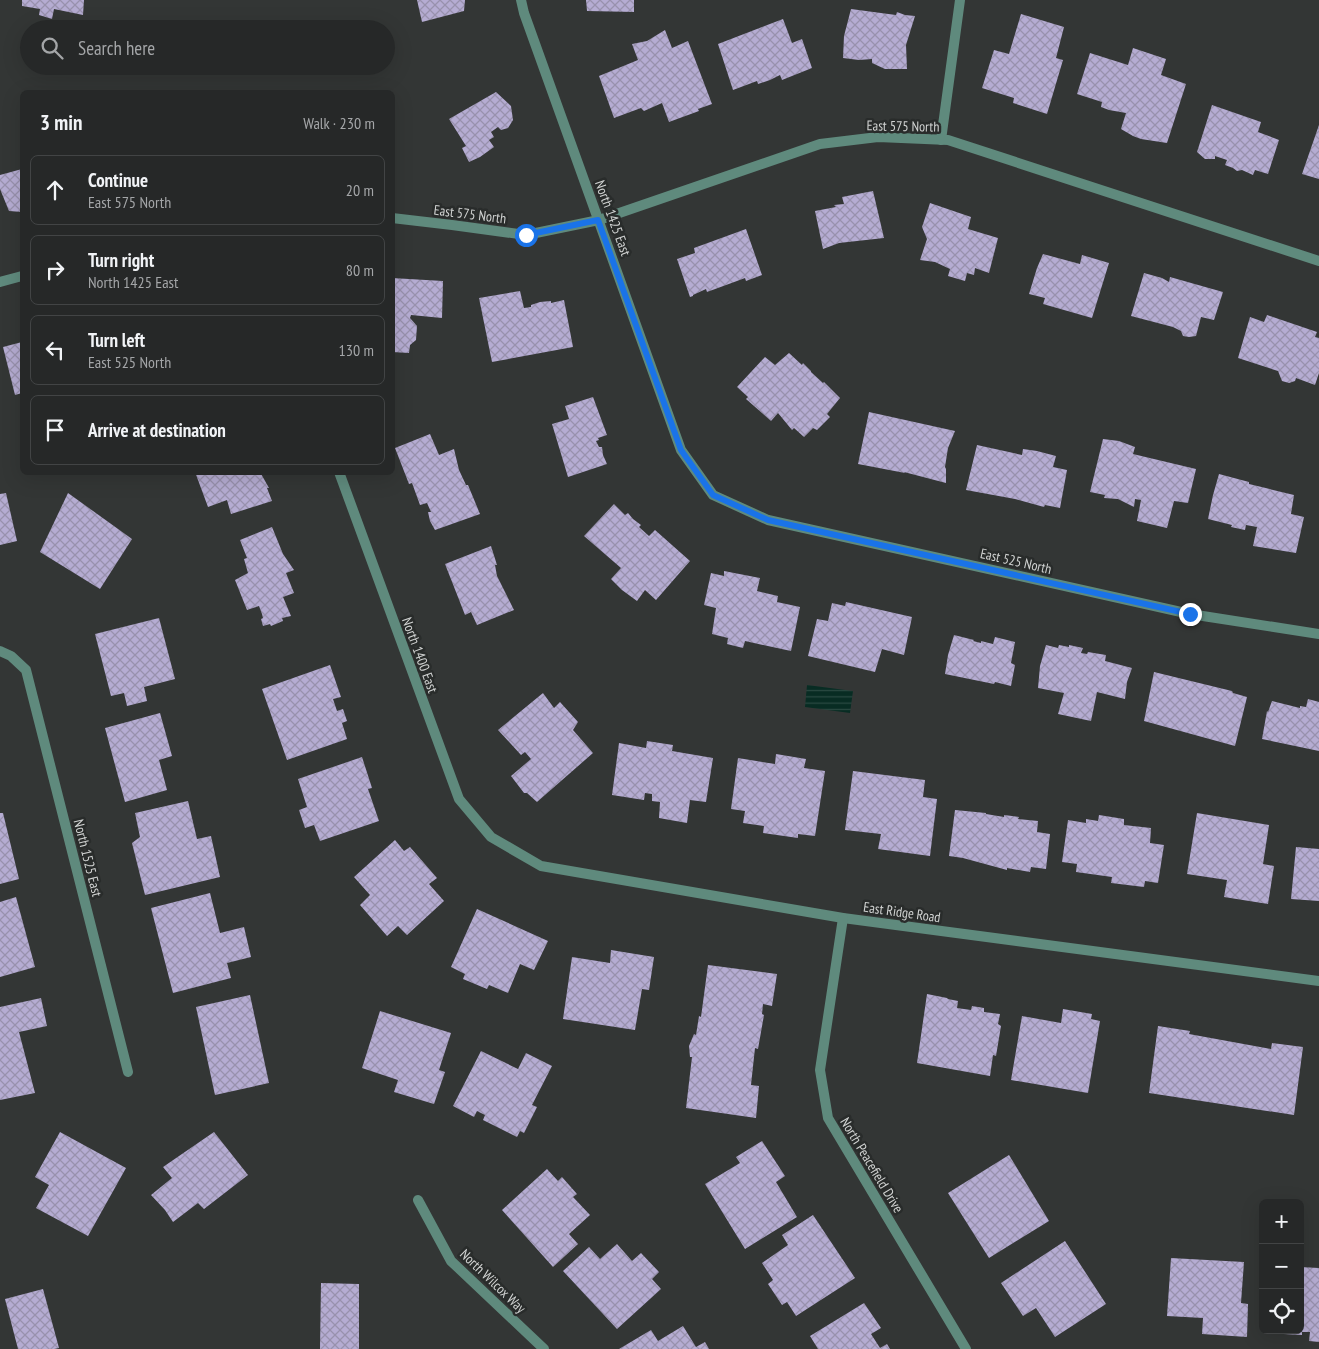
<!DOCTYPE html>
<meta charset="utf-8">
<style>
body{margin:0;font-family:"PT Sans Narrow",sans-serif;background:#323434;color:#f1f3f6}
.controls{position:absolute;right:15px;bottom:15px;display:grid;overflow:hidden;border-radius:8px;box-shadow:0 5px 20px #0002}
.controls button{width:45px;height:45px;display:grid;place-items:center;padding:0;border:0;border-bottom:1px solid #424445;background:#262828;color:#f1f3f6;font:25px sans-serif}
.stop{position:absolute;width:15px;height:15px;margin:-11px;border:4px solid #1a73e8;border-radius:50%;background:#fff}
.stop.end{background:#1a73e8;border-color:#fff;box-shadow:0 1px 5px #0008}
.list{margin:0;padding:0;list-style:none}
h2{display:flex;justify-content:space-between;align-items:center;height:65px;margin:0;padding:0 20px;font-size:21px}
h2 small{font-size:16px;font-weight:400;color:#a4a6a8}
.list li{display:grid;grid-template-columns:32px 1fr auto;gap:15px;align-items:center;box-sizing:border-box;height:70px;margin:0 10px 10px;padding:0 10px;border:1px solid #424445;border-radius:8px}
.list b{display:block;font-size:19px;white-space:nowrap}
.list p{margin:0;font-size:16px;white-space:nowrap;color:#a4a6a8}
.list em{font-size:16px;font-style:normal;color:#a4a6a8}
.icon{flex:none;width:28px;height:28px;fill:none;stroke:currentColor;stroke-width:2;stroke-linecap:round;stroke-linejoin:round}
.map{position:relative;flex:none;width:1319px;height:1349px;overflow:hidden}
.search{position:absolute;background:#262828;box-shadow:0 5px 20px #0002;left:20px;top:20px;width:375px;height:55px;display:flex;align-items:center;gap:12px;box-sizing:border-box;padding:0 18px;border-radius:28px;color:#a4a6a8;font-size:19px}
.panel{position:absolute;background:#262828;box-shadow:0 5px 20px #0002;left:20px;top:90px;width:375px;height:385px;border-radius:8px}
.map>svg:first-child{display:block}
.water{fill:url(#water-rules)}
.building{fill:url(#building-cross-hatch)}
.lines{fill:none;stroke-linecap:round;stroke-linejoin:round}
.lane{stroke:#5f8a7d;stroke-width:10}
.street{stroke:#5f8a7d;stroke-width:10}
.route{stroke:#1a73e8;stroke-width:6}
.labels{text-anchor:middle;stroke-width:5;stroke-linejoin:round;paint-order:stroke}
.street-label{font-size:14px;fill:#d1d3d2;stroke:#292c2b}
</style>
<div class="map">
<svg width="1319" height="1349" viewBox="0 0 1319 1349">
<defs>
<pattern id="water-rules" width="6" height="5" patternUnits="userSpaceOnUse" patternTransform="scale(1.25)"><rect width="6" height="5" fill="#082c23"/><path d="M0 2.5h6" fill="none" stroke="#2b4a42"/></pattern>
<pattern id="building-cross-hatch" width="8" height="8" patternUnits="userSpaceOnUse" patternTransform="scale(1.25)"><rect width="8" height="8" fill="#b5acd2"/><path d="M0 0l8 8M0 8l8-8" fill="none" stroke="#9891ad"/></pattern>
</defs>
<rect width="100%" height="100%" fill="#333635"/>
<!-- water -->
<polygon class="water" points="807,685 853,691 850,713 805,707"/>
<!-- building -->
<g class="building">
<polygon points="22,0 84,0 83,15 54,9 52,19 39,15 40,9 22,6"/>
<polygon points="417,0 465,0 464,11 422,22"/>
<polygon points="586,0 634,0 634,12 587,11"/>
<polygon points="851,9 896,15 897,12 905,15 915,16 906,45 907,69 885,69 872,63 872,59 859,60 843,58 844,36"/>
<polygon points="1021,14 1064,27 1056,58 1063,60 1047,114 1013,103 1014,98 982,88 994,50 1009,54"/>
<polygon points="783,19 792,43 802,39 812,68 782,80 780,75 770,80 758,84 757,81 733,90 718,44"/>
<polygon points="665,30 672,48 688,41 712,104 698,109 699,111 669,122 662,103 644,111 641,108 614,118 599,76 638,60 632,44 647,41"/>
<polygon points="1133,48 1166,59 1161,75 1186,84 1167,143 1141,139 1133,136 1121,129 1126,113 1109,110 1101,107 1102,102 1077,94 1090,53 1128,65"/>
<polygon points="496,92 511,106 513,120 508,128 501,130 498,127 491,132 494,137 489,140 494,147 480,157 469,162 462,148 466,146 449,119"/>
<polygon points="1212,105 1261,122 1258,132 1279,140 1268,174 1255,170 1253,175 1242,170 1237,171 1233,168 1225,165 1227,160 1215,156 1215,159 1205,159 1197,152"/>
<polygon points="1319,125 1319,179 1302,174"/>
<polygon points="22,169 22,212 9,211 0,189 0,175"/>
<polygon points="873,191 884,238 839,243 823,249 815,211 836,207 834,205 844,204 842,197"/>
<polygon points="930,203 971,217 968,229 998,238 989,273 975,268 974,275 967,273 965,281 948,276 950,269 935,262 920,260 927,239 922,227"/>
<polygon points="746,229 762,275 746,281 745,278 737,281 707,292 706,289 693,295 693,296 690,297 677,259 695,253 694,248"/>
<polygon points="1043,254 1080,264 1082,255 1109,263 1092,318 1043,304 1045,298 1029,294 1037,268"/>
<polygon points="1144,273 1162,278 1169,282 1170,277 1223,292 1214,320 1201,317 1196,336 1189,337 1183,336 1181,331 1173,327 1131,316"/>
<polygon points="392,278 443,281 442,318 411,315 410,318 417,326 416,340 410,345 409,353 392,352"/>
<polygon points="520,291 524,308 531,307 531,305 540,302 551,301 551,303 564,300 573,347 492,362 479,298"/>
<polygon points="1267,315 1317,332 1315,337 1319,338 1319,373 1315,385 1296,378 1295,381 1289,383 1282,381 1278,371 1238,358 1250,317 1264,322"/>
<polygon points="22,342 22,393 15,395 3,347"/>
<polygon points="789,353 802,365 803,363 811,371 811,372 823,383 824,382 840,398 827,414 830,417 817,430 813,428 804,437 794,428 792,430 778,413 771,421 746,399 748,397 737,387 765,357 775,365"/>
<polygon points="593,397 607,435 598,438 599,440 596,441 599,447 602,447 603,455 607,464 568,477 552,424 569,419 565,406"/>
<polygon points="869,412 955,431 948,448 945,467 946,469 946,483 904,472 905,473 858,464"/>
<polygon points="430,434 439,455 454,449 459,470 466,485 468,485 480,514 435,530 430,521 428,512 431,512 427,503 420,505 412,483 409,484 395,448"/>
<polygon points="1103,439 1119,441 1135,447 1133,454 1196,469 1188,503 1174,501 1167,528 1137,521 1141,500 1135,499 1134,507 1118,499 1104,498 1105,495 1090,492"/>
<polygon points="977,445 1022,455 1023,449 1037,451 1056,456 1053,467 1067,470 1060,508 1045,505 1044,507 1015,499 966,490"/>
<polygon points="195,472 260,472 269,488 267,488 272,501 231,514 227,500 208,507"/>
<polygon points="1219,474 1249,482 1249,484 1294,495 1291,514 1304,517 1296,553 1253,546 1257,527 1246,525 1245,530 1231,527 1232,525 1208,519 1213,495"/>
<polygon points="6,493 17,541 0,545 0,494"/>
<polygon points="68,493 132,539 100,589 40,552"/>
<polygon points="614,504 625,515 628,513 633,519 641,525 639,527 649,536 655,530 690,561 656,600 645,590 637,601 622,590 611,579 621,568 584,536"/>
<polygon points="272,527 283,554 294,570 286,573 294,593 283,597 291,616 282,618 283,621 271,626 270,624 263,626 261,619 263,618 262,614 259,606 247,610 235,580 248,573 244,559 247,558 240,540"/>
<polygon points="491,546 497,565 495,565 497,576 514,610 477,625 471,612 465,615 445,564"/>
<polygon points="724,571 760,578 757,591 778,596 777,602 800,607 791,651 745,641 743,648 727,644 728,638 712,634 716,608 704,605 711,573 724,576"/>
<polygon points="846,602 912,617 904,655 882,649 875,672 808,656 817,619 828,621 832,603 845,606"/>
<polygon points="159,618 175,679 144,687 147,701 127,706 124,693 111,696 95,634"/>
<polygon points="954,635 974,640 973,641 981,643 981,641 993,644 995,637 1015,642 1011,663 1015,665 1011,686 995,682 994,684 945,674 948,655"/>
<polygon points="1046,645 1058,648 1059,645 1069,647 1069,645 1083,648 1081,653 1087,654 1088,652 1106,655 1105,661 1132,668 1127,682 1125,699 1097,692 1091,721 1058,714 1064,693 1038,688 1040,666"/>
<polygon points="330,665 341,697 333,699 337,711 343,709 347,721 342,723 347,739 287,760 262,689"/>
<polygon points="1154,672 1232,691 1233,693 1247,697 1235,746 1144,721"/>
<polygon points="543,693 554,708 560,702 578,722 573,730 593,753 537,802 527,793 524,793 511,776 531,759 525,752 521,755 498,730"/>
<polygon points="1308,699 1319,702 1319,751 1262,739 1267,711 1268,712 1272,701 1300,708 1300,706 1306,707"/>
<polygon points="160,713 172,756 159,760 167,790 125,802 105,728"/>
<polygon points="647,741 673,745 672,751 713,758 706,802 690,800 687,823 659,818 660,802 652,801 652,794 645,793 644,800 612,795 619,743 646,748"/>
<polygon points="776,754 806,759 804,768 825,771 815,836 798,834 798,838 763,833 764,826 743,823 745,811 731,809 738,758 775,764"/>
<polygon points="362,757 372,788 368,789 379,821 320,841 314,825 305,828 299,810 307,807 298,779"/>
<polygon points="853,771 925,780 923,797 937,799 930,856 878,849 881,834 845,830"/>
<polygon points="188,801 197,839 211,836 220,877 145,895 132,843 140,837 135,813"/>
<polygon points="955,810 986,813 986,814 1004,817 1004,815 1019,817 1018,819 1038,821 1037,832 1050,834 1046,869 1031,867 1030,872 1007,868 1007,870 963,858 949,856"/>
<polygon points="0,813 3,813 19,879 0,884"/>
<polygon points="1197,813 1269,825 1263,864 1274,866 1268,904 1224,897 1227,880 1187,874"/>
<polygon points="1099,815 1124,819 1124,825 1151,828 1150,843 1164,845 1158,883 1145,881 1144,887 1111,883 1112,877 1076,872 1077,864 1062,862 1068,820 1086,823 1086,819 1098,821"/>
<polygon points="395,840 404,851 410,847 437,878 429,884 444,901 407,935 398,926 387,936 360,905 370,895 354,877"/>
<polygon points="1296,847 1319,849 1319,901 1291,899"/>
<polygon points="210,893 220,933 244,927 251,957 227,963 231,978 173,993 151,908"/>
<polygon points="16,897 35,967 0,977 0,902"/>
<polygon points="477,909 548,941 534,970 520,964 508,993 489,985 487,989 463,979 465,974 451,967"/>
<polygon points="611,950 654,957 649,990 642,989 635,1030 563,1019 572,957 610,963"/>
<polygon points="708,965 777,974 772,1006 763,1004 762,1014 764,1015 758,1049 755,1048 751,1085 759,1086 756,1118 686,1108 692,1057 690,1057 689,1046 694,1034 696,1035 699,1016 701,1017"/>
<polygon points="927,994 947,998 948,999 958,1001 957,1008 971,1010 972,1006 984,1008 984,1012 1000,1014 998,1024 1001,1026 996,1056 993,1055 990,1076 917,1063"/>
<polygon points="250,995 269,1083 215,1095 196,1007"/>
<polygon points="41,998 47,1026 19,1032 35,1093 0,1100 0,1007"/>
<polygon points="1063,1009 1092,1014 1091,1019 1100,1021 1088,1093 1011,1080 1022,1016 1061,1023"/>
<polygon points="380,1011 451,1033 439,1070 445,1072 434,1104 394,1092 398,1080 362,1068"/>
<polygon points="1158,1026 1190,1031 1189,1034 1271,1049 1272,1043 1303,1047 1294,1115 1149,1093"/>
<polygon points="481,1051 518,1069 526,1053 552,1066 532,1105 537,1107 524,1133 520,1131 517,1137 483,1120 485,1115 477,1111 474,1117 453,1106"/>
<polygon points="60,1132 126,1168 88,1236 36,1208 49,1185 35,1177"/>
<polygon points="214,1132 248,1175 204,1209 198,1203 173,1222 165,1210 151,1195 172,1178 163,1167"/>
<polygon points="762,1141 785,1176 776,1182 797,1217 745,1249 705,1184 740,1163 736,1157"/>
<polygon points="1009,1155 1049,1221 989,1258 948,1193"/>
<polygon points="547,1169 558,1181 562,1177 577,1194 573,1197 590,1215 569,1234 578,1244 553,1267 502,1210"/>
<polygon points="813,1215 855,1278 796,1316 787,1302 782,1305 768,1284 773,1280 762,1263 788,1245 782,1235"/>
<polygon points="1065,1241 1106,1304 1055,1337 1036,1308 1023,1316 1001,1283"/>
<polygon points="617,1244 632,1261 641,1253 659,1272 652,1279 661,1289 617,1329 563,1271 589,1247 600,1259"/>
<polygon points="1171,1258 1244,1262 1241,1303 1248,1304 1247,1337 1202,1334 1203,1318 1167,1316"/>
<polygon points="1300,1267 1319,1268 1319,1342 1309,1341 1310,1332 1302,1332 1302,1335 1264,1333 1264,1330 1300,1330"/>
<polygon points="321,1283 359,1284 359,1349 320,1349"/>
<polygon points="43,1289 59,1348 54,1349 18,1349 5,1299"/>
<polygon points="864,1303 881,1328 871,1334 880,1348 887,1344 890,1349 818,1349 810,1336"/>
<polygon points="683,1326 696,1347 705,1342 709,1349 619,1349 651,1330 658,1341"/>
</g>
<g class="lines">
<!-- lane -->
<polyline class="lane" points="941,140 960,0"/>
<!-- street -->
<g class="street">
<polyline points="521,0 524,13 681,450 713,495 768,520 1190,614 1319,634"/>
<polyline points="392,218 452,225 526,235 599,220 820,144 878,137 948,140 1319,261"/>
<polyline points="0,282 22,276"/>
<polyline points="339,472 459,799 491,837 541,866 843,918 1319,981"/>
<polyline points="0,651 11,656 26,670 128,1072"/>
<polyline points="843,918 820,1070 828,1118 966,1349"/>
<polyline points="418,1200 451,1261 544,1349"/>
</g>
</g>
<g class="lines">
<!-- route -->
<polyline class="route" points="526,235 598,220 681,450 713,495 768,520 1190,614"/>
</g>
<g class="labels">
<!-- street labels -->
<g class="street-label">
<text transform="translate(903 126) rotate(1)" y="5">East 575 North</text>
<text transform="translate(470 214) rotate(7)" y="5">East 575 North</text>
<text transform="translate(613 218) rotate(70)" y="5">North 1425 East</text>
<text transform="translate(1016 561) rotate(13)" y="5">East 525 North</text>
<text transform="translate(420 655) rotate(70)" y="5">North 1400 East</text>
<text transform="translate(88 858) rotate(76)" y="5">North 1525 East</text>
<text transform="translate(902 912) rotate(8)" y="5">East Ridge Road</text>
<text transform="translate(872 1165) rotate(59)" y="5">North Peacefield Drive</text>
<text transform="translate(493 1281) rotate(44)" y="5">North Wilcox Way</text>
</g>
</g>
</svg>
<div class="controls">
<button>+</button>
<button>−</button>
<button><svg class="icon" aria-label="locate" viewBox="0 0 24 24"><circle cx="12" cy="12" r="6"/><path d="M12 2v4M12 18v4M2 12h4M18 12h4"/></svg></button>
</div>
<div class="stop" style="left:526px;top:235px"></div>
<div class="stop end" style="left:1190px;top:614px"></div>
<div class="search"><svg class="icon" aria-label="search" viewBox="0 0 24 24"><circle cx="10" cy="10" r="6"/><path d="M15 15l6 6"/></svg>Search here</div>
<section class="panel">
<h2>3 min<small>Walk · 230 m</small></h2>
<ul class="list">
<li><svg class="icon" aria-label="ahead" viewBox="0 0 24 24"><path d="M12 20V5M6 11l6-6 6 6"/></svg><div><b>Continue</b><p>East 575 North</p></div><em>20 m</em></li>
<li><svg class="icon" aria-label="right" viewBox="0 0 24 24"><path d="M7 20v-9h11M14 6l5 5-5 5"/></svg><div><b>Turn right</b><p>North 1425 East</p></div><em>80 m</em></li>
<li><svg class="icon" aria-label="left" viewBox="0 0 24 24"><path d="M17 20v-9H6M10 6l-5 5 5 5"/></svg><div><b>Turn left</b><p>East 525 North</p></div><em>130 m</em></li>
<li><svg class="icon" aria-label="arrive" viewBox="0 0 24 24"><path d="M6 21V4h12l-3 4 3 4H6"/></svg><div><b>Arrive at destination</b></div></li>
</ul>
</section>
</div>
